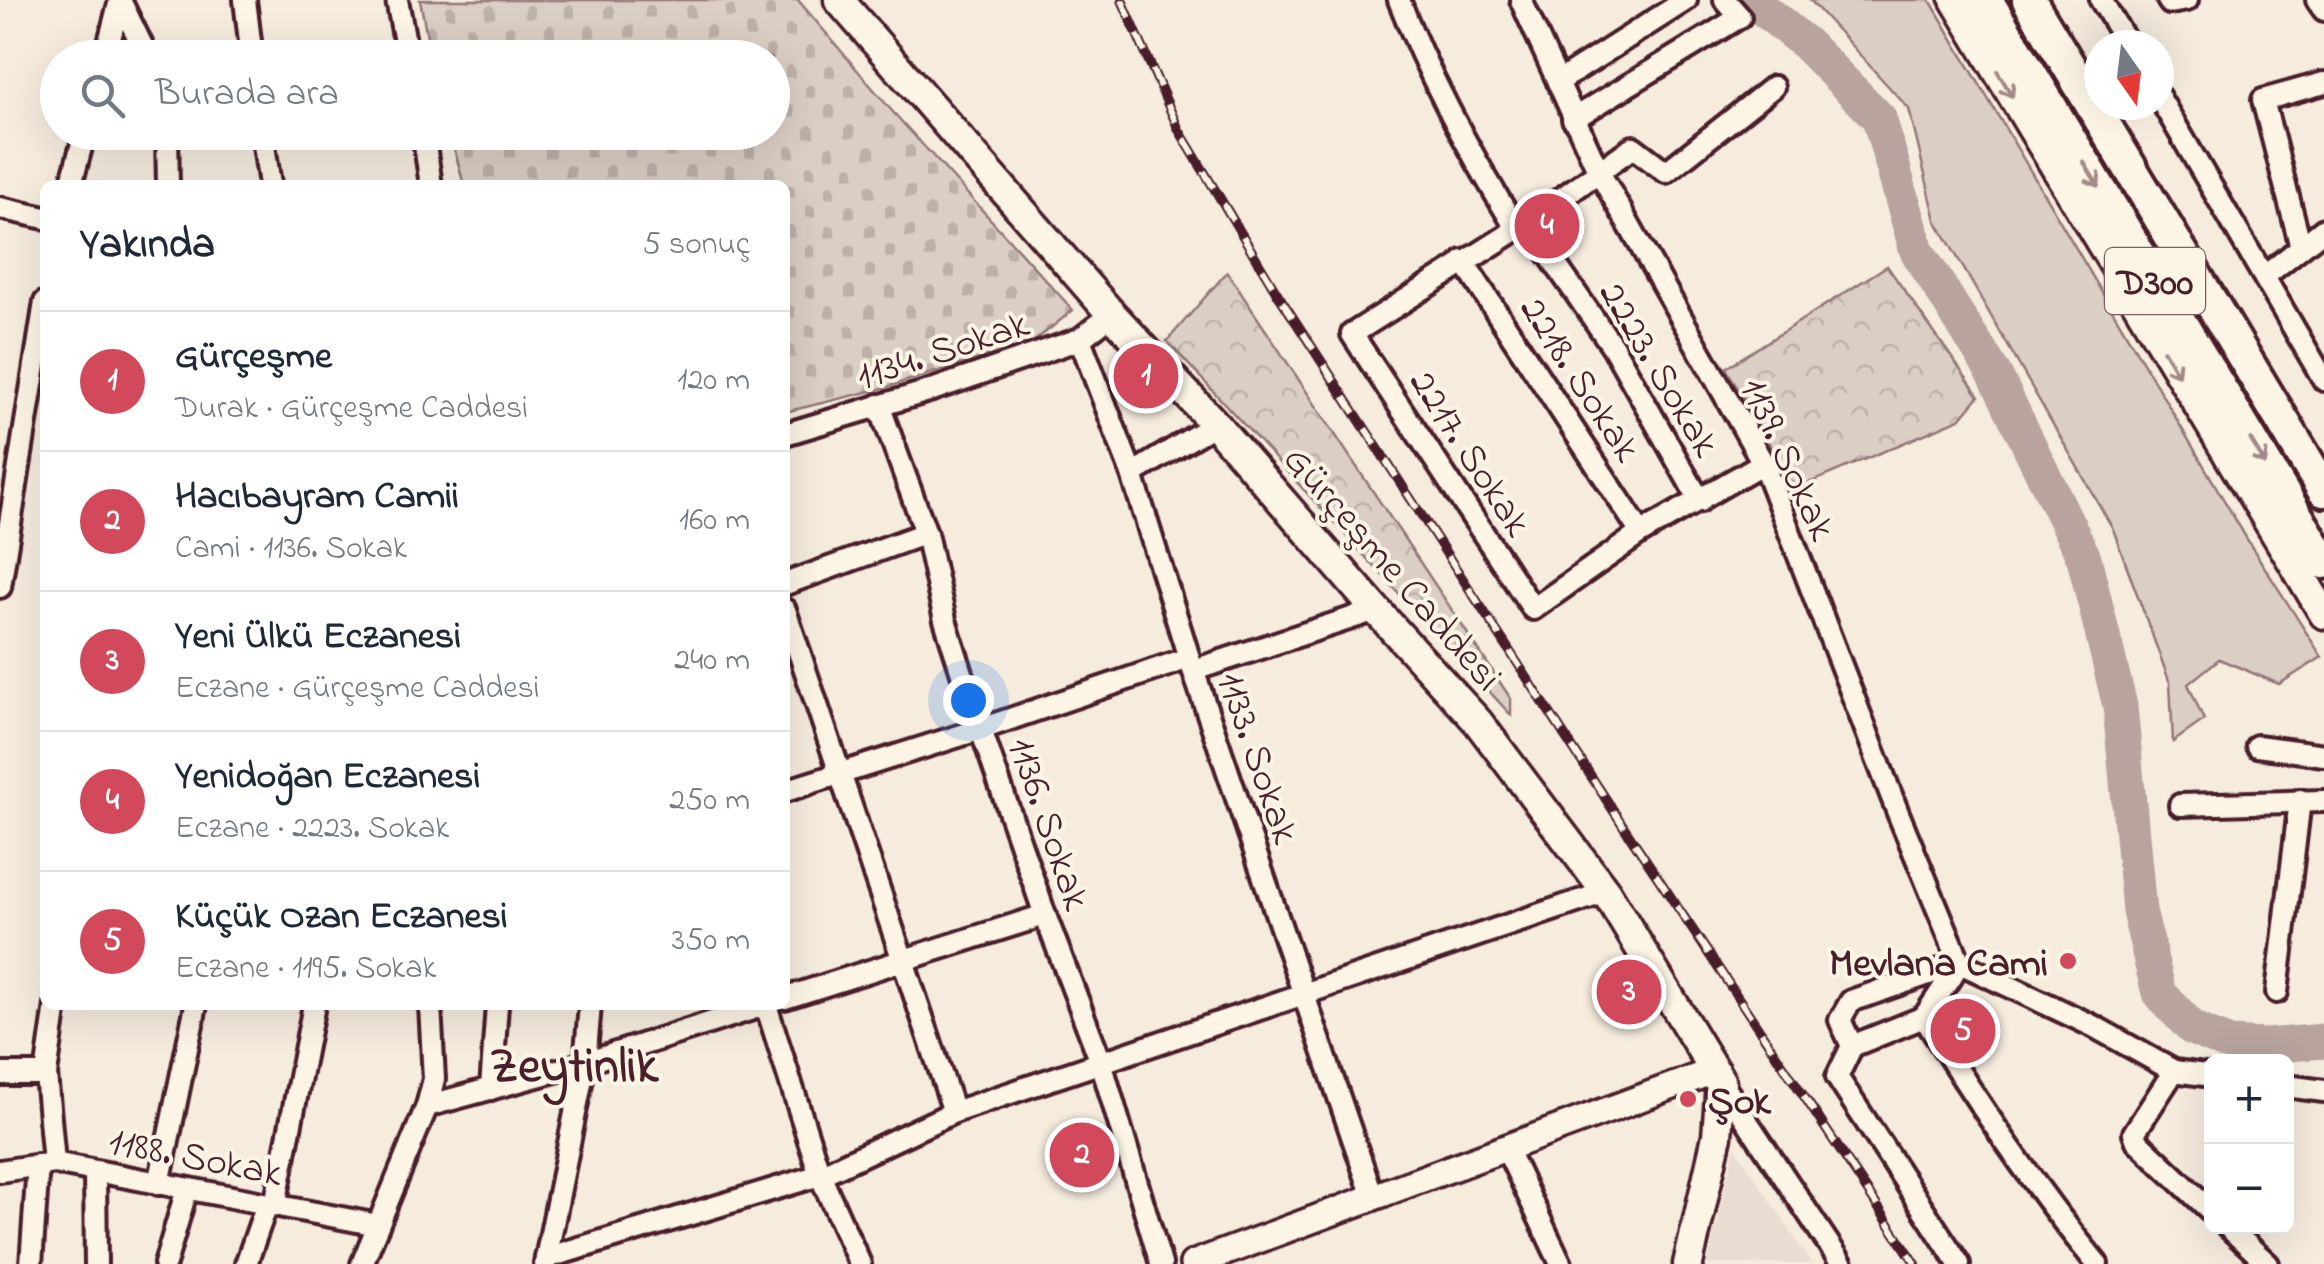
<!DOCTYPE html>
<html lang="tr">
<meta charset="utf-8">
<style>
body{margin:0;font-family:"Indie Flower",sans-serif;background:#f6f6f7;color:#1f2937}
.controls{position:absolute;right:30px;bottom:30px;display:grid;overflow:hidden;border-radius:15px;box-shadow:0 10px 40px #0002}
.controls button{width:90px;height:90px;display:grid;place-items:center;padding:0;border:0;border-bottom:2px solid #e0e1e3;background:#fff;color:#1f2937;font:50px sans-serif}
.compass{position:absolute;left:2084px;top:30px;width:90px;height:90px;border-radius:50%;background:#fff;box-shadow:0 10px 40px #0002;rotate:166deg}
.you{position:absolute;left:968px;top:700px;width:35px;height:35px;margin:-25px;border:8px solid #fff;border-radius:50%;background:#1a73e8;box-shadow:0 0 0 15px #1a73e833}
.badge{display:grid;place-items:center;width:65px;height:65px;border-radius:50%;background:#d1495b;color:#fff;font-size:32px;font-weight:700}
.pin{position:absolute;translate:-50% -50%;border:5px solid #fff;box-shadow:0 2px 10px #0006}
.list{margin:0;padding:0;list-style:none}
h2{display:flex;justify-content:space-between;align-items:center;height:130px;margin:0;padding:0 40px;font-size:42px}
h2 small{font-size:32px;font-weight:400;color:#747a83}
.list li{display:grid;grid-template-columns:65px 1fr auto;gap:30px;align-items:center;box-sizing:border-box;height:140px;padding:0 40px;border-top:2px solid #e0e1e3}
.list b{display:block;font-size:38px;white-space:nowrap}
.list p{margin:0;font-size:32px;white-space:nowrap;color:#747a83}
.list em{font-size:32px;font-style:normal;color:#747a83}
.icon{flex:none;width:55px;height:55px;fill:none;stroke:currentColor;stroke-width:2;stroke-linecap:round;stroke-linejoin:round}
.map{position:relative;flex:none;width:2324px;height:1264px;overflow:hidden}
.search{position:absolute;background:#fff;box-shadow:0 10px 40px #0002;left:40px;top:40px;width:750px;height:110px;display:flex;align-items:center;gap:25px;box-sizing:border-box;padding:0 35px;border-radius:55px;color:#747a83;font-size:38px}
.panel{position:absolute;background:#fff;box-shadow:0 10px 40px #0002;left:40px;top:180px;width:750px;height:830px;border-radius:15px}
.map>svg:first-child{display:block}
.built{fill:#e8ddd0}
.grass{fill:#dbcec4;stroke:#927678;stroke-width:2.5}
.cemetery{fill:url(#cemetery-stones);stroke:#927678;stroke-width:2.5}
.park{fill:url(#park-crowns);stroke:#927678;stroke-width:2.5}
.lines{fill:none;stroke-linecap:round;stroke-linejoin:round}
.river{stroke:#b8a39e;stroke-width:35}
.minor-casing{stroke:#4a1f2b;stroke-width:28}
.tertiary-casing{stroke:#4a1f2b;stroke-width:32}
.secondary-casing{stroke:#4a1f2b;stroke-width:35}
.trunk-casing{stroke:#4a1f2b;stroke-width:40}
.minor{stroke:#fcf5e5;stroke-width:20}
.tertiary{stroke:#fcf5e5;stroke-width:25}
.secondary{stroke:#fcf5e5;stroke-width:28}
.trunk{stroke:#fcf5e5;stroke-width:32}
.rail-casing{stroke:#4a1f2b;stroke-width:10}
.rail{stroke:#fcf5e5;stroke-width:6;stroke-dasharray:19;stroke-linecap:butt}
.oneway{stroke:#a38a88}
.poi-dot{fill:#d1495b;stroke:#fcf5e5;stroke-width:4}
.labels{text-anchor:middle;stroke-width:8;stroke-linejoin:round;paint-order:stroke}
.shield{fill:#fcf5e5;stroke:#7f5f63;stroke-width:2.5}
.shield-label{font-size:38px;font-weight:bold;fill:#4a1f2b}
.street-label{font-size:40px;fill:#4a1f2b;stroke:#fcf5e5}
.poi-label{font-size:40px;font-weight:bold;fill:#4a1f2b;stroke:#fcf5e5;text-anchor:end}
.district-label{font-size:50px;font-weight:bold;fill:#4a1f2b;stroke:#fcf5e5}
</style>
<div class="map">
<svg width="2324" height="1264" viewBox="0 0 2324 1264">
<defs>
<pattern id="cemetery-stones" width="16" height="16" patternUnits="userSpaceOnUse" patternTransform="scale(2.5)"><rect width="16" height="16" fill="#dbcec4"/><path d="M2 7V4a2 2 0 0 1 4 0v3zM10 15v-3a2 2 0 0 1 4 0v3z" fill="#bdb0a9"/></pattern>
<pattern id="park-crowns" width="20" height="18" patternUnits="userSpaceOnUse" patternTransform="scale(2.5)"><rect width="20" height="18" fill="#dbcec4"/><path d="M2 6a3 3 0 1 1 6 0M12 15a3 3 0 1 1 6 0" fill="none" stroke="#bdb0a9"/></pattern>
</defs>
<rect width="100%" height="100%" fill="#f5ecde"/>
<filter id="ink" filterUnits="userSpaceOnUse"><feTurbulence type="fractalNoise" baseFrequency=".01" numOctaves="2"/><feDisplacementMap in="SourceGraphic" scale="20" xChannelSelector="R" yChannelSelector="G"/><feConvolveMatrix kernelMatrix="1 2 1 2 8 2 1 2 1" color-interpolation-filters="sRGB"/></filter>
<g filter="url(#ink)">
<!-- built -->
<polygon class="built" points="1735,1147 1812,1264 1707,1264"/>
<!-- grass -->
<polygon class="grass" points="1810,0 1930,0 2251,546 2322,657 2279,684 2219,659 2188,684 2204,720 2173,742 2170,683 2113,529 1936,220 1909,109"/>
<!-- cemetery -->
<polygon class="cemetery" points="420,0 798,0 892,111 1073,310 1032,343 880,389 785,412 785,185 464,185 450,133 772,132 772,58 431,57"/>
<!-- park -->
<g class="park">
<polygon points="1887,266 1979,396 1960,419 1795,489 1726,368"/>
<polygon points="1227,272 1511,699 1511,715 1167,341"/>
</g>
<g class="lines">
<!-- river -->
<polyline class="river" points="1752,0 1806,44 1879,118 1917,251 1995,375 2084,558 2120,706 2139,911 2159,993 2192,1028 2229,1044 2266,1046 2324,1041"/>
<defs>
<g id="minor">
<polyline points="120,0 148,58"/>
<polyline points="245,0 252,58"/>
<polyline points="397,0 408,58"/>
<path d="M1399 0C1430 80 1471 155 1516 228"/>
<polyline points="1521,0 1598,170 1763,463 1898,813 1960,963 1851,1001 1840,1020 1852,1046"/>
<polyline points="2101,0 2128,45"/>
<polyline points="2168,0 2170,3 2187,0"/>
<polyline points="2317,0 2324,10"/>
<polyline points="105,58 120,0"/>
<polyline points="1558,82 1686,0"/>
<polyline points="2159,97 2324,380"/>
<polyline points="1573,119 1740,17 1725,0"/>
<polyline points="167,132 168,185"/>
<polyline points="262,132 270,185"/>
<polyline points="423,132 431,185"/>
<polyline points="71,185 85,132"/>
<polyline points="0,208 45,218"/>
<polyline points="1527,223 1613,347 1700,501"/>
<polyline points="2301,247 2263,100 2324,83"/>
<polyline points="1463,261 1641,533"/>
<polyline points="2265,276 2324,229"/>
<polyline points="1080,339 1132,474 1189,658 1373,1197"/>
<polyline points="879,405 926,533 945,620 968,692 1045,915 1101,1062 1161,1264"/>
<polyline points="785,434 932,390 1080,339 1112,314"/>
<polyline points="1763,463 1641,533 1533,609 1352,334 1527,223 1633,147 1666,172 1773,87"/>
<polyline points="1132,474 1215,424"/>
<polyline points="785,584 926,533"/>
<polyline points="0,587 45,302"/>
<polyline points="785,610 954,1112"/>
<polyline points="1194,670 1376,610"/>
<polyline points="2257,746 2324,755"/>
<polyline points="785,791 981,729 1189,658"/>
<polyline points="2180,805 2324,801"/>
<polyline points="2277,992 2300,800"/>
<polyline points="785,998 1045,915"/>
<polyline points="766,1005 820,1175 860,1264"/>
<path d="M1924 1017C1978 1103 2033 1186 2097 1264"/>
<polyline points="1852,1046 1924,1017 1960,963 2095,1027 2174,1071 2212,1076"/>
<polyline points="1852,1046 1837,1077 1959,1264"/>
<polyline points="2174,1071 2134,1133 2137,1141 2212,1212"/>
<polyline points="0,1074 46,1074"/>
<polyline points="1721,1082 1842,1264"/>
<polyline points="2286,1086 2324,1091"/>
<polyline points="491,1089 497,1005"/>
<polyline points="427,1106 585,1063 765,1005"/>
<polyline points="1506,1148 1561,1264"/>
<polyline points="54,1163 46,1074 56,1005"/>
<polyline points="0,1171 54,1163 378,1225"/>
<polyline points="95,1172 96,1264"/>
<polyline points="159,1184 196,1005"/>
<polyline points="275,1205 314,1005"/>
<polyline points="2227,1226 2268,1264"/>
<polyline points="546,1258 820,1175 954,1112 1606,892"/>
<polyline points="31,1264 38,1165"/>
<polyline points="165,1264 187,1189"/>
<polyline points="246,1264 267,1204"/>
<polyline points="362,1264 427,1106 434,1079 430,1005"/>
<polyline points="545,1264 585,1063 590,1005"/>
</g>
<polyline id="tertiary" points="1193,1264 1716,1070"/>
<g id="secondary">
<polyline points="839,0 1108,310 1215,424 1376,610 1478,722 1606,892 1721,1082 1717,1136 1688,1264"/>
<polyline points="1955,0 2324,614"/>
</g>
<g id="trunk">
<polyline points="1986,0 2324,562"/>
<polyline points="2029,0 2324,490"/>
</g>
</defs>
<!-- minor casing -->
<use href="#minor" class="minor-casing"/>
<!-- tertiary casing -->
<use href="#tertiary" class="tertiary-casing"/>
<!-- secondary casing -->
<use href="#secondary" class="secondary-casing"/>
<!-- trunk casing -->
<use href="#trunk" class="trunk-casing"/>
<!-- minor -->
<use href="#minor" class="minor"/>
<!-- tertiary -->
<use href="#tertiary" class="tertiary"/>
<!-- secondary -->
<use href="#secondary" class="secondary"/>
<!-- trunk -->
<use href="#trunk" class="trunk"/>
<defs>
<polyline id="rail" points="1122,0 1179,130 1277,293 1626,830 1916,1264"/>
</defs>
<!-- rail casing -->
<use href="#rail" class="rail-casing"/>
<!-- rail -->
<use href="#rail" class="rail"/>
</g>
<!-- one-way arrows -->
<defs><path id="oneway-shaft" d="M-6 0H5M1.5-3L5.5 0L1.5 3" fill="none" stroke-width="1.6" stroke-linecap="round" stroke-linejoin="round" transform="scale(2.5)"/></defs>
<g class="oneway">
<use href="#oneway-shaft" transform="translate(2005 84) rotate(59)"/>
<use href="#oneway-shaft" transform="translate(2091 174) rotate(59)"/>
<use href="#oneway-shaft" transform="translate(2171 363) rotate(59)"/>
<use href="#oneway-shaft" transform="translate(2258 452) rotate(59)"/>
</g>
</g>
<!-- markers -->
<g class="poi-dot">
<circle cx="2068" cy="961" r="10"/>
<circle cx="1688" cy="1099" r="10"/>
</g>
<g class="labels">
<!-- shield labels -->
<rect class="shield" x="2105" y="248" width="100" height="66" rx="8"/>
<g class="shield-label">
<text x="2155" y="294">D300</text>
</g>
<!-- street labels -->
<g class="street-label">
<text transform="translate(942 348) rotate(-18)" y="14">1134. Sokak</text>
<text transform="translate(1661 368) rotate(59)" y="14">2223. Sokak</text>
<text transform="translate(1582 378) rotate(57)" y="14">2218. Sokak</text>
<text transform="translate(1472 452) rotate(57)" y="14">2217. Sokak</text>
<text transform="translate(1790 458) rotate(65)" y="14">1139. Sokak</text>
<text transform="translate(1394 567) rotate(49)" y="14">Gürçeşme Caddesi</text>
<text transform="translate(1260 757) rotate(71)" y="14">1133. Sokak</text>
<text transform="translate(1051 823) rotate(71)" y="14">1136. Sokak</text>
<text transform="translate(196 1155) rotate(11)" y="14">1188. Sokak</text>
</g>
<!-- poi labels -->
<g class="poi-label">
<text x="2048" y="975">Mevlana Cami</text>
<text x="1708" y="1113" text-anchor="start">Şok</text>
</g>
<!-- district labels -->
<g class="district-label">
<text x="574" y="1081">Zeytinlik</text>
</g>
</g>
</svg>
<div class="controls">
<button>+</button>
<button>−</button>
</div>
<svg class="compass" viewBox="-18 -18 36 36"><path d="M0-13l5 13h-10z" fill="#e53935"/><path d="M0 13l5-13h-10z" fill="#747a83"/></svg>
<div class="you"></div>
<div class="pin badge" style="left:1146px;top:376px">1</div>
<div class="pin badge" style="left:1082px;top:1155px">2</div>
<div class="pin badge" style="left:1629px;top:992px">3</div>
<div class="pin badge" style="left:1547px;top:226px">4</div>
<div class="pin badge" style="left:1963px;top:1031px">5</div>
<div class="search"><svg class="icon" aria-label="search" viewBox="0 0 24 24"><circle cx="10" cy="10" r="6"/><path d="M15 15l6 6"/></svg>Burada ara</div>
<section class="panel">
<h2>Yakında<small>5 sonuç</small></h2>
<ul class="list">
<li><span class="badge">1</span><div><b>Gürçeşme</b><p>Durak · Gürçeşme Caddesi</p></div><em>120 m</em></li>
<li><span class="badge">2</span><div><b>Hacıbayram Camii</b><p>Cami · 1136. Sokak</p></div><em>160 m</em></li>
<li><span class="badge">3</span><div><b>Yeni Ülkü Eczanesi</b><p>Eczane · Gürçeşme Caddesi</p></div><em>240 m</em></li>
<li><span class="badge">4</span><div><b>Yenidoğan Eczanesi</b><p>Eczane · 2223. Sokak</p></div><em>250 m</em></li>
<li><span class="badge">5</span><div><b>Küçük Ozan Eczanesi</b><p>Eczane · 1195. Sokak</p></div><em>350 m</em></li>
</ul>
</section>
</div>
